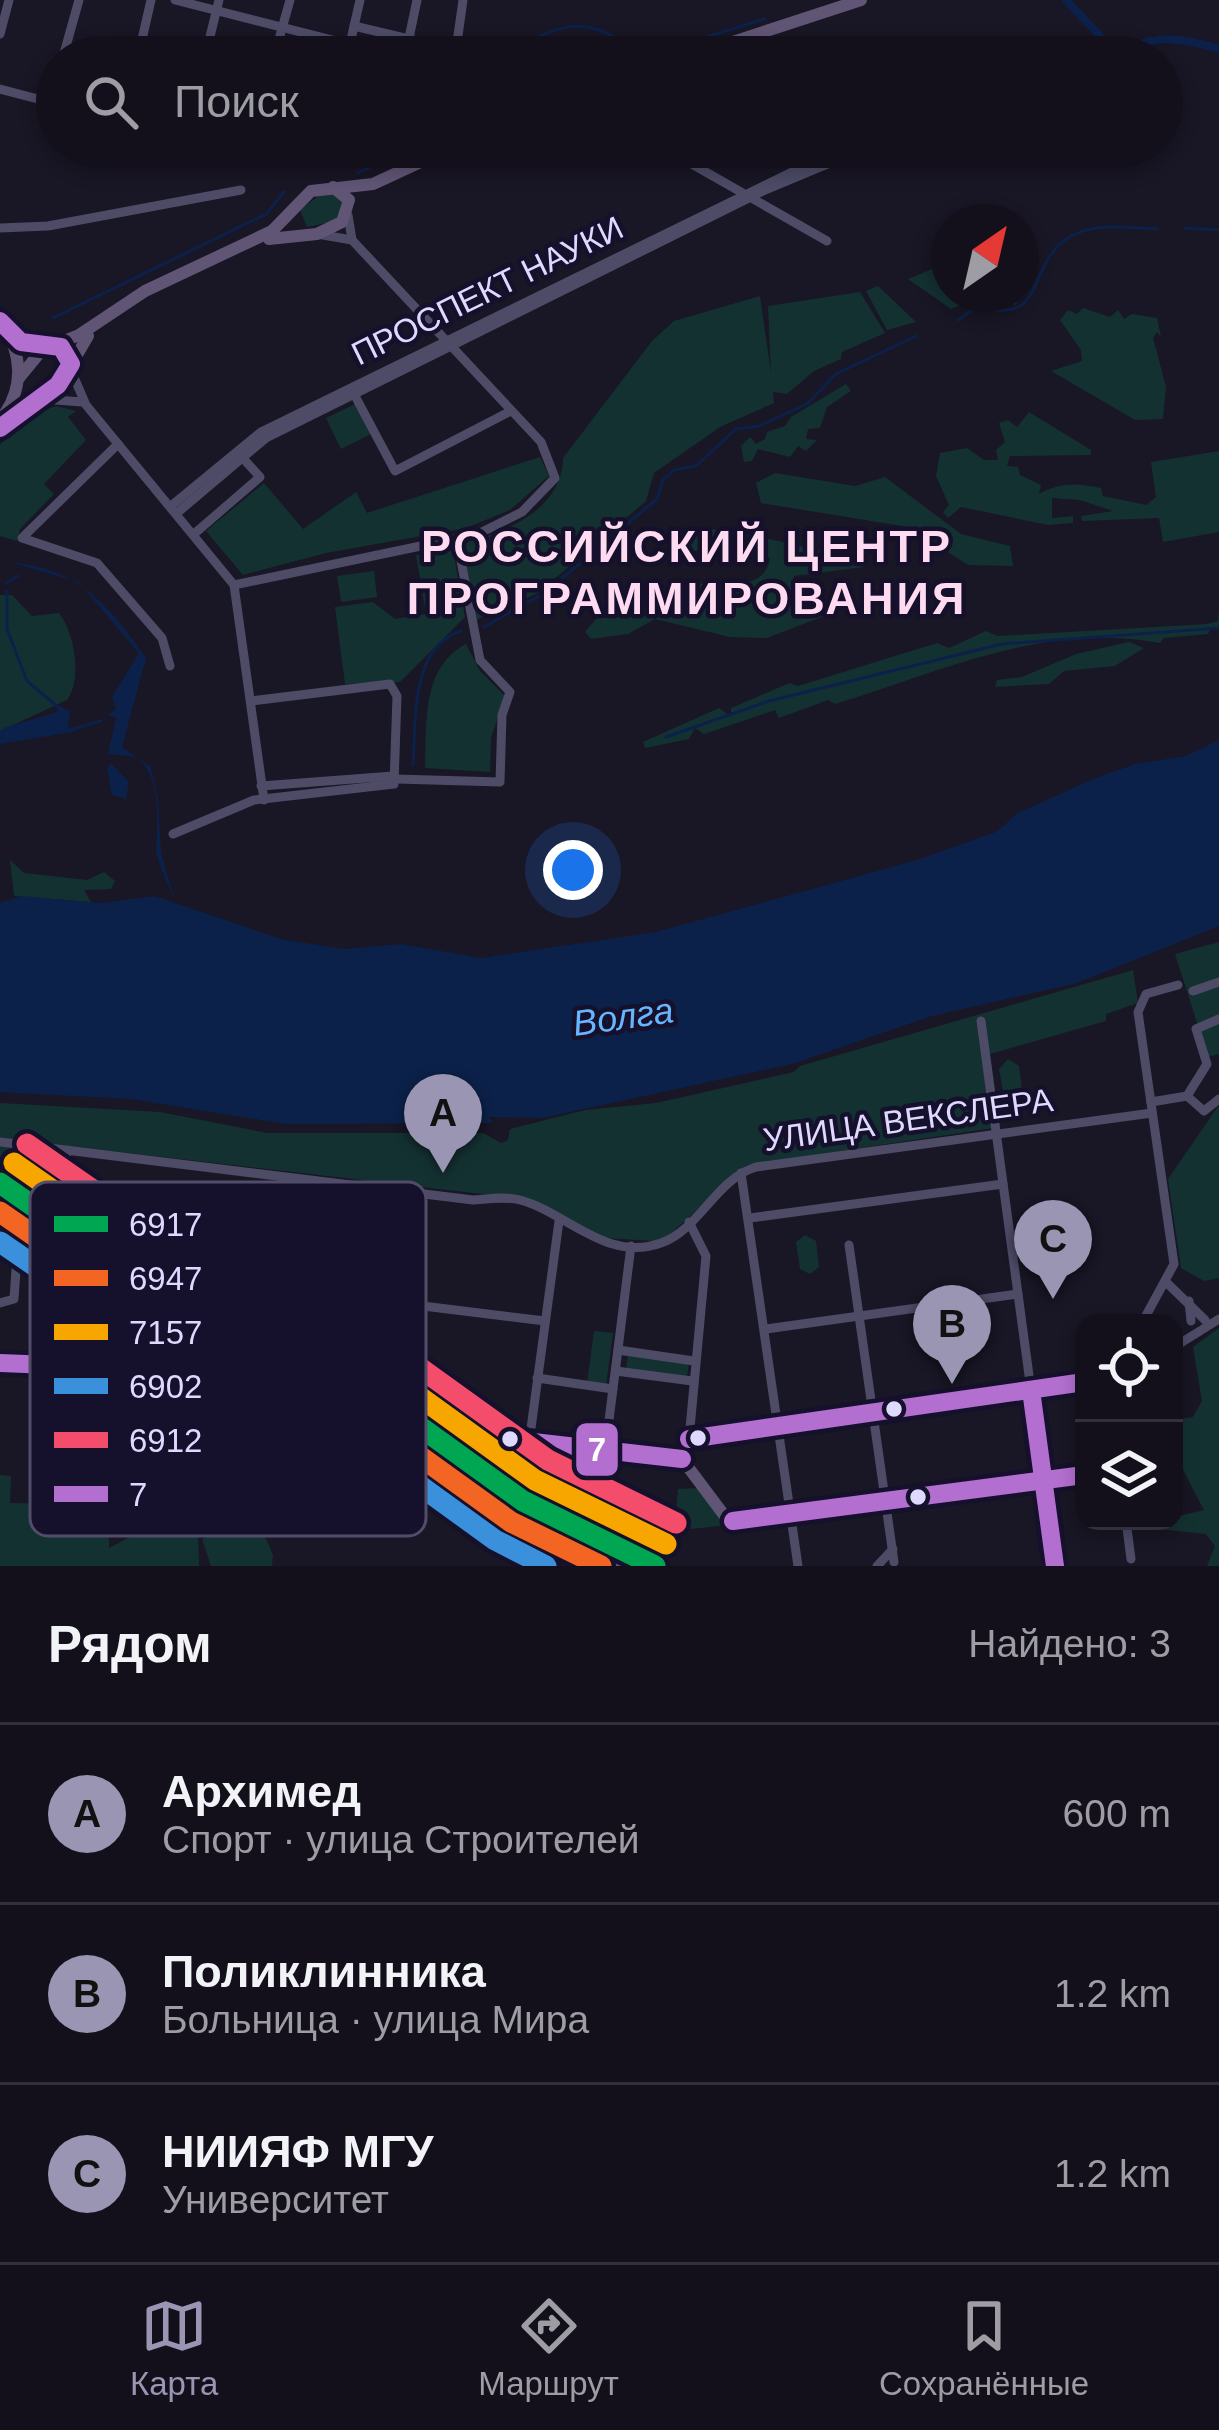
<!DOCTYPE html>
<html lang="ru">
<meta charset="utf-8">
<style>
body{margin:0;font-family:Helvetica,sans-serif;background:#201e29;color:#f1f3f6}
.controls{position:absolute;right:36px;bottom:36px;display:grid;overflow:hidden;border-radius:24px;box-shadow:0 6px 18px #0003}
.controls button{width:108px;height:108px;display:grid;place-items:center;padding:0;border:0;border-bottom:3px solid #32303b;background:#13101c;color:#f1f3f6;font:60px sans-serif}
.compass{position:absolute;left:931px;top:204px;width:108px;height:108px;border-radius:50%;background:#13101c;box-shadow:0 6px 18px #0003;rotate:34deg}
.you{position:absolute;left:573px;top:870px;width:42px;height:42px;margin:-30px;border:9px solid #fff;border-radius:50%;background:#1a73e8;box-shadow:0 0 0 18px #1a73e833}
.badge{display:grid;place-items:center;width:78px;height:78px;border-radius:50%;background:#9a95b3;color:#111;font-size:39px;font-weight:700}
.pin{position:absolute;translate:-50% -99px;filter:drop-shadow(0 3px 6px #0008)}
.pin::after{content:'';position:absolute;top:63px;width:42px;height:36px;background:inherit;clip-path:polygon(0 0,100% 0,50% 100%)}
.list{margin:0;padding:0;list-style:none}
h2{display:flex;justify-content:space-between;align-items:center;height:156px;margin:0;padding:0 48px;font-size:51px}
h2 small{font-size:39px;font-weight:400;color:#9d9da3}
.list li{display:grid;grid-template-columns:78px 1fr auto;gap:36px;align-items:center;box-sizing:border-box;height:180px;padding:0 48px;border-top:3px solid #32303b}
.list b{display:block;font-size:45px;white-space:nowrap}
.list p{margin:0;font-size:39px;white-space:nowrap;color:#9d9da3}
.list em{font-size:39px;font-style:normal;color:#9d9da3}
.icon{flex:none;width:66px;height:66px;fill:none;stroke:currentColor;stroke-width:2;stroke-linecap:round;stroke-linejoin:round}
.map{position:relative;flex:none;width:1219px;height:1566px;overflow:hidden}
.search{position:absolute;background:#13101c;box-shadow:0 6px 18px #0003;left:36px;right:36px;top:36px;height:132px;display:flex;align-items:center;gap:30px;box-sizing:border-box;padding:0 42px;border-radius:66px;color:#9d9da3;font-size:45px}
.sheet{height:696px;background:#13101c}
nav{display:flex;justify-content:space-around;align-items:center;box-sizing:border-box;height:168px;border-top:3px solid #32303b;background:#13101c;font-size:33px;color:#9d9da3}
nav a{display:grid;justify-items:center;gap:6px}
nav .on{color:#9a95b3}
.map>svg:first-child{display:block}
.green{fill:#143132}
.water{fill:#0c214a}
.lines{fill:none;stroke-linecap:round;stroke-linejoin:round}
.stream{stroke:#0c214a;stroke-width:3}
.river{stroke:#0c214a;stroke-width:8}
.minor{stroke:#4d4b66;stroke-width:9}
.major{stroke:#615576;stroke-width:12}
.rail-casing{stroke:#465b6e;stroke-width:8}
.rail{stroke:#15102b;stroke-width:3;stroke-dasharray:9;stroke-linecap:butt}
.bus-1-casing{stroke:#15102b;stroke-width:27}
.bus-1{stroke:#b36fd0;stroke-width:18}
.rail-1-casing{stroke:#15102b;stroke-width:30}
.rail-2-casing{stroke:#15102b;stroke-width:30}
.rail-3-casing{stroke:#15102b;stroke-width:30}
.rail-4-casing{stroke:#15102b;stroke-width:30}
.rail-5-casing{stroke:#15102b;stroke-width:30}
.rail-1{stroke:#00a651;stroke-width:21}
.rail-2{stroke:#f26522;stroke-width:21}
.rail-3{stroke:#f7a600;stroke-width:21}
.rail-4{stroke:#3a90db;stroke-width:21}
.rail-5{stroke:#f44d6c;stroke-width:21}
.bus-dot{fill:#dfd9ff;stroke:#15102b;stroke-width:4.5}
.labels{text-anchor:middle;stroke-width:9;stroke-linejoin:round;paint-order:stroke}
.street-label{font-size:33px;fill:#dfd9ff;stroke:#15102b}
.water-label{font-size:36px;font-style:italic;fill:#67b5ff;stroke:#15102b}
.district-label{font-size:45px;font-weight:bold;letter-spacing:3px;fill:#ffdbf1;stroke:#15102b}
.key{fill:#15102b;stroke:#524c6b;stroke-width:3}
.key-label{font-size:33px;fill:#dfd9ff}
.line-badge{stroke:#15102b;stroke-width:4.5}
.badge-label{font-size:33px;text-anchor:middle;font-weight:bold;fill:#fff}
</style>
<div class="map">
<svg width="1219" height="1566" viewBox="0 0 1219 1566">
<rect width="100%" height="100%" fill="#191625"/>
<!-- green -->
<g class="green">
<polygon points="321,194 337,194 345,203 337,221 307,227 300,210"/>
<polygon points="949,262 940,288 949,294 1021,294 1022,274 1027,274 1016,305 986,295 951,309 908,279"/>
<polygon points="878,286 916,322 887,330 866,291"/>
<path d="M860 292 885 333 842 352 841 359 814 371 787 394 773 392 774 403 720 427 654 473 646 501 538 593 476 620 462 544C506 532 562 510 563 458L652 341 674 321 760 296 771 373 768 306Z"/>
<polygon points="1083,308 1110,317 1118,310 1124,319 1132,314 1157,318 1161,337 1157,332 1153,338 1166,387 1163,419 1135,420 1051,371 1082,361 1081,350 1060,320 1068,310 1077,314"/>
<polygon points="846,384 851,391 827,407 820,428 808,429 806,439 817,440 806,451 798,446 790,457 758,449 752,461 744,462 741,446 750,437 756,444 765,439 767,432 785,426 791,417"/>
<polygon points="355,404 371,434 341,449 326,418"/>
<polygon points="56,406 76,411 68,417 86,440 44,484 54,494 20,529 17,541 0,536 0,445 28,415"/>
<path d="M1029 412 1091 450V455L1010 456 1007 466 1018 467 1020 475 1041 485 1039 494C1061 482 1077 483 1101 488L1103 496 1146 505 1156 497 1151 462 1219 451V532L1163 542 1159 518 1082 521 1081 516 1113 511 1080 500 1052 498V518L1073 516V523L1048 525 961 507 948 518 943 512 949 505 936 476 940 453 967 448 984 460H998L996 450 1005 442 999 423 1008 420 1017 427Z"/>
<polygon points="540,457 549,476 510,510 466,528 326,553 243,575 206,531 264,483 303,529 356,492 367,513"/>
<polygon points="775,473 855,486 885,477 961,534 1010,546 1013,566 968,565 908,527 761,503 756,483"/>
<path d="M710 529C764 535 811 550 864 561V567L794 576 793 587 814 590 824 616 767 638 730 637 655 619 628 634 591 639 585 632 597 618C624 620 658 591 687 585 714 579 765 596 770 558L762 554 679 550 675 542Z"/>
<polygon points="453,550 465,617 400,682 345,684 335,607 373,602 395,619 426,614 416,555"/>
<polygon points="374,571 377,597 341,602 337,576"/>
<path d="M0 595H12L32 616 59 613C74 632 83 679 67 700L0 731Z"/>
<path d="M1219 608V630L1211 628 1208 634 1164 638 1160 643C1045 621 939 672 835 704L828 700 779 718 775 710 704 734 695 728 689 739 645 748 643 742 719 708 731 717V708L790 683 798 686 937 643 949 648 986 631 997 636 1208 624 1218 621Z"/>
<polygon points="1129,642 1144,648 1115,666 1064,671 1049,684 995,687 997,680 1022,677 1076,654"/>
<path d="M466 644 480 671 505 696 491 738 490 772 425 768C427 723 421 668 466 644Z"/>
<polygon points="10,860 24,873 87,880 104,872 115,881 111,889 84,890 91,902 14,896"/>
<polygon points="1219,942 1219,1054 1208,1057 1175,954"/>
<polygon points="1133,970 1138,1003 1106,1014 1106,1021 990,1054 1000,1127 747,1165 668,1236 653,1241 607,1238 525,1199 0,1138 0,1103 160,1112 267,1133 483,1133 501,1143 508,1140 510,1129 585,1110 656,1103 794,1072 800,1066"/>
<polygon points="1008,1059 1019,1066 1024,1106 1016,1115 1006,1108 999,1069"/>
<polygon points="1219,1105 1219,1278 1204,1281 1181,1268 1168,1179"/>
<polygon points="0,1146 64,1156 58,1212 0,1175"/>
<polygon points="0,1190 48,1223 25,1225 19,1216 0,1215"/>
<polygon points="805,1235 816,1241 819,1267 810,1274 800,1269 796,1242"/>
<polygon points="1219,1328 1219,1566 1207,1566 1215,1546 1206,1534 1149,1528 1149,1523 1204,1510 1182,1468 1174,1468 1174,1420 1193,1417 1202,1401 1193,1347"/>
<polygon points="594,1331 613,1333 606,1386 587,1383"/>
<polygon points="628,1353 689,1361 687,1378 626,1370"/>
<polygon points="0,1475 11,1476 10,1503 109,1505 109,1548 185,1508 198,1532 199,1566 0,1566"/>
<polygon points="697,1488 729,1525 681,1530 675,1524 678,1489"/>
<polygon points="255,1514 273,1555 272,1566 211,1566 202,1539"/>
</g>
<!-- water -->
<g class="water">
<path d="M10 562C78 568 109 605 146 658L122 747 150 766 158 799 161 853 175 901C171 889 156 862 156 848 158 820 161 778 137 757L108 754 116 718 108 715 101 721 116 709 112 697 139 653 78 582Z"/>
<polygon points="57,705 70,711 68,728 80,725 73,732 0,744 0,731 6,727 58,712"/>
<polygon points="1219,740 1219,926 1077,983 932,1016 792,1064 542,1118 489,1117 493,1123 286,1124 130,1099 0,1092 0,903 22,896 99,903 155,896 281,939 344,949 401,944 482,958 656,932 914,861 996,832 1018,813 1093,779 1135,764 1186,756"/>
<polygon points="111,763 129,782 126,799 112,795 107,768"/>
</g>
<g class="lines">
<!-- stream -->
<g class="stream">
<path d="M520 57 524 44C559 25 587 17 620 41"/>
<polyline points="635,57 636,57"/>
<polyline points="640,57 765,19"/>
<polyline points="358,173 413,147"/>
<polyline points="1184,228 1219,230"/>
<polyline points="53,318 266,214 284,192"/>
<path d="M958 320 978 306C1049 328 1024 263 1071 236 1097 222 1129 228 1157 229"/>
<polyline points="601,546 657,499 663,480 674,470 696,466 736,429 759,426 807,404 836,374 916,336"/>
<polyline points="6,583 18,576"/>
<polyline points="7,591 7,629 27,681 59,708"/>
<polyline points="484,627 546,592 579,564"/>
<polyline points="76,728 101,721"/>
<polyline points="666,737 769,701 1002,644 1219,628"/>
<path d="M413 765C416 723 410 646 461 631"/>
</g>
<!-- river -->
<path class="river" d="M1066 0 1119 56C1150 32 1180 38 1219 49"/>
<!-- minor -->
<g class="minor">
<polyline points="175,0 399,57"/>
<polyline points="354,26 455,50"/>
<polyline points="0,34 9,0"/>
<polyline points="63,57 79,0"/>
<polyline points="138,57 151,0"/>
<polyline points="205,57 219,0"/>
<polyline points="274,57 290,0"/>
<polyline points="347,57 360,0"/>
<polyline points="405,57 417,0"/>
<polyline points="455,57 463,0"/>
<polyline points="0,89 57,104"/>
<polyline points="50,103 57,77"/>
<polyline points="662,147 827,241"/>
<polyline points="249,155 251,147"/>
<polyline points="324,163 327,147"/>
<polyline points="0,228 48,226 241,190"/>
<polyline points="317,234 352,240"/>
<polyline points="70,368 86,405 234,585 264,800"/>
<polyline points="354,394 395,471 511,411"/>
<polyline points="42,399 82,402"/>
<polyline points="118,444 22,538 97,563 162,638 170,666"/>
<polyline points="171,506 261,432 843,147"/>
<polyline points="177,513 266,438 765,190 868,147"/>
<polyline points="194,534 260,477 240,455"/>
<polyline points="234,585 478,534 522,512 555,478 541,442 352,240 348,215"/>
<polyline points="396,779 500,782 502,715 510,692 480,660 457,540"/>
<polyline points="261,786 393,776"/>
<polyline points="173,834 254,800 394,784 397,696 390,684 251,701"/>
<polyline points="1193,991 1219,982"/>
<polyline points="981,1021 1031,1390 1084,1382"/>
<polyline points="1187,1096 1204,1111 1219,1099"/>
<polyline points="1151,1102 1187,1096 1207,1064 1196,1029 1219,1019"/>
<path d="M0 1142 473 1200C488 1199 505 1196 520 1200 566 1212 607 1263 661 1243 699 1230 716 1179 756 1167L1152 1113"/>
<polyline points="741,1173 798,1566"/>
<polyline points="750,1218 1003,1184"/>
<polyline points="59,1220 67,1150"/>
<polyline points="0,1222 19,1227 14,1299 0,1303"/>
<polyline points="689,1222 706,1256 689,1439"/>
<polyline points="849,1245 894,1562"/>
<polyline points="180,1276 545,1321"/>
<polyline points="1166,1282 1205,1320"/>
<polyline points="1189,1301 1191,1321"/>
<polyline points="1142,1323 1174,1264 1138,1012 1146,994 1178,985"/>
<polyline points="766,1329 1018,1294"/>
<polyline points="1203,1329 1219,1319"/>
<polyline points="1174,1347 1200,1331"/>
<polyline points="618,1350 694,1361"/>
<polyline points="616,1371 692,1381"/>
<polyline points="537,1378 613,1389"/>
<polyline points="418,1441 587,1546 572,1566"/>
<polyline points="529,1443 559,1221"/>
<polyline points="605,1452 631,1246"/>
<polyline points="1043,1480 1084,1475"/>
<polyline points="1126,1521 1131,1559"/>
<polyline points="877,1566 893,1549"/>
</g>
<!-- major -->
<g class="major">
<polyline points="687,57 861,0"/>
<polyline points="269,239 317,234 342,222 349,200 333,187"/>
<path d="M0 321C23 352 25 388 1 419"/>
<polyline points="19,378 42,350 79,335 145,291 272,231 311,191 373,184 453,147"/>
<polyline points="0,428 61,382 88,336"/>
<polyline points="0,1178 122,1263 180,1276 192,1290"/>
<polyline points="192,1290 301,1337 437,1431 682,1459"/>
<polyline points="0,1363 101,1367 192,1290"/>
<polyline points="605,1452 587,1546 626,1566"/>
<polyline points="682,1459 694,1436 1031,1390 1055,1566"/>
<polyline points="682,1459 724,1515 740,1522 1043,1480"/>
</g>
<defs>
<polyline id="rail" points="131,1271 210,1290 301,1327 350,1361 377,1367"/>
</defs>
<!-- rail casing -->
<use href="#rail" class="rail-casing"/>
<!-- rail -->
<use href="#rail" class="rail"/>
<defs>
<g id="bus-1">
<polyline points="0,321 21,342 61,347 71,364 58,385 0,428"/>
<polyline points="192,1290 301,1337 437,1431 682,1459"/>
<polyline points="0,1363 101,1367 192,1290"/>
<polyline points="1031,1390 1055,1566"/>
<polyline points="689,1439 1084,1382"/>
<polyline points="733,1521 1084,1475"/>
</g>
</defs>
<!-- bus-1 casing -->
<use href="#bus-1" class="bus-1-casing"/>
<!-- bus-1 -->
<use href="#bus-1" class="bus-1"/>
<defs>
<polyline id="rail-1" points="0,1183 119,1266 300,1340 523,1501 655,1566"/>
<polyline id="rail-2" points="0,1212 108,1287 288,1361 511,1522 601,1566"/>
<polyline id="rail-3" points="14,1163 131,1245 312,1319 535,1480 666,1544"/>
<polyline id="rail-4" points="0,1242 96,1308 277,1382 495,1540 546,1566"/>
<polyline id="rail-5" points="27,1144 142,1224 323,1298 548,1460 676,1523"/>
</defs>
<!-- rail-1 casing -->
<use href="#rail-1" class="rail-1-casing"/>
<!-- rail-2 casing -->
<use href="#rail-2" class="rail-2-casing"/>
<!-- rail-3 casing -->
<use href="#rail-3" class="rail-3-casing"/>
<!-- rail-4 casing -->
<use href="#rail-4" class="rail-4-casing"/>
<!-- rail-5 casing -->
<use href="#rail-5" class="rail-5-casing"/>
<!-- rail-1 -->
<use href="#rail-1" class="rail-1"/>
<!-- rail-2 -->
<use href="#rail-2" class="rail-2"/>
<!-- rail-3 -->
<use href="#rail-3" class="rail-3"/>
<!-- rail-4 -->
<use href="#rail-4" class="rail-4"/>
<!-- rail-5 -->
<use href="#rail-5" class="rail-5"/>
</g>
<!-- markers -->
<g class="bus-dot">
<circle cx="894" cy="1409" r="10"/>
<circle cx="698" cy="1438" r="10"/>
<circle cx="510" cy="1439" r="10"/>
<circle cx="918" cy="1497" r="10"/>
</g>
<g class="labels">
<!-- street labels -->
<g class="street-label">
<text transform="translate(487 290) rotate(-26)" y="12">ПРОСПЕКТ НАУКИ</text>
<text transform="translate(908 1119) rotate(-8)" y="12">УЛИЦА ВЕКСЛЕРА</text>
</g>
<!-- water labels -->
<g class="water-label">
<text transform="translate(623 1016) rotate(-8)" y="13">Волга</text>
</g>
<!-- district labels -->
<g class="district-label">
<text x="687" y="562">РОССИЙСКИЙ ЦЕНТР<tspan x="687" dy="52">ПРОГРАММИРОВАНИЯ</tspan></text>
</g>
</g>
<!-- legend -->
<rect x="30" y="1182" width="396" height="354" rx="18" class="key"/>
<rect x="54" y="1216" width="54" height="16" fill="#00a651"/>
<rect x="54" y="1270" width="54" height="16" fill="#f26522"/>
<rect x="54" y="1324" width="54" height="16" fill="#f7a600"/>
<rect x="54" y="1378" width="54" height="16" fill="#3a90db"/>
<rect x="54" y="1432" width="54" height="16" fill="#f44d6c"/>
<rect x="54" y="1486" width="54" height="16" fill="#b36fd0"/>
<g class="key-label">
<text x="129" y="1236">6917</text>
<text x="129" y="1290">6947</text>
<text x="129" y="1344">7157</text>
<text x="129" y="1398">6902</text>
<text x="129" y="1452">6912</text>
<text x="129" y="1506">7</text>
</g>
<rect class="line-badge" x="574" y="1421" width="46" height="57" rx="12" fill="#b36fd0"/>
<g class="badge-label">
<text x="597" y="1461">7</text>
</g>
</svg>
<div class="controls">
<button><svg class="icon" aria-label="locate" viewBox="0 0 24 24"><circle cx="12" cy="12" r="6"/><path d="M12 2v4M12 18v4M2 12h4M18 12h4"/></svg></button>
<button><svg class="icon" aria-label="layers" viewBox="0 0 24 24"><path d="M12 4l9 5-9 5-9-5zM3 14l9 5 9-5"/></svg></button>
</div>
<svg class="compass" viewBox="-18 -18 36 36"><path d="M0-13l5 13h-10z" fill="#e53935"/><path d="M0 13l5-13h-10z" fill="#9d9da3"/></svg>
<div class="you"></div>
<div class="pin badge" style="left:443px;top:1173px">A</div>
<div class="pin badge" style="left:952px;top:1384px">B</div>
<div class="pin badge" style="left:1053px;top:1299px">C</div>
<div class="search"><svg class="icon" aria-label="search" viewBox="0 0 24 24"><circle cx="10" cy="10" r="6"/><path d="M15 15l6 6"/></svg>Поиск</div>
</div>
<section class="sheet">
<h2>Рядом<small>Найдено: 3</small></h2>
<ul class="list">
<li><span class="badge">A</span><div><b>Архимед</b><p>Спорт · улица Строителей</p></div><em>600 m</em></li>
<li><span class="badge">B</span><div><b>Поликлинника</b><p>Больница · улица Мира</p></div><em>1.2 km</em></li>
<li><span class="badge">C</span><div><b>НИИЯФ МГУ</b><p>Университет</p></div><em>1.2 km</em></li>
</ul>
</section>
<nav>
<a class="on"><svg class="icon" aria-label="map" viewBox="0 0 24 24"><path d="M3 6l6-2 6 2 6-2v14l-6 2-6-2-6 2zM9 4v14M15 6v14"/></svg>Карта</a>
<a><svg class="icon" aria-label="directions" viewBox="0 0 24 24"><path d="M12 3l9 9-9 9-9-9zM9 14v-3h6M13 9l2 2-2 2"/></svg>Маршрут</a>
<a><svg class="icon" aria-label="saved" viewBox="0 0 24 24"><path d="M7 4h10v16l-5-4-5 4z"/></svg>Сохранённые</a>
</nav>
